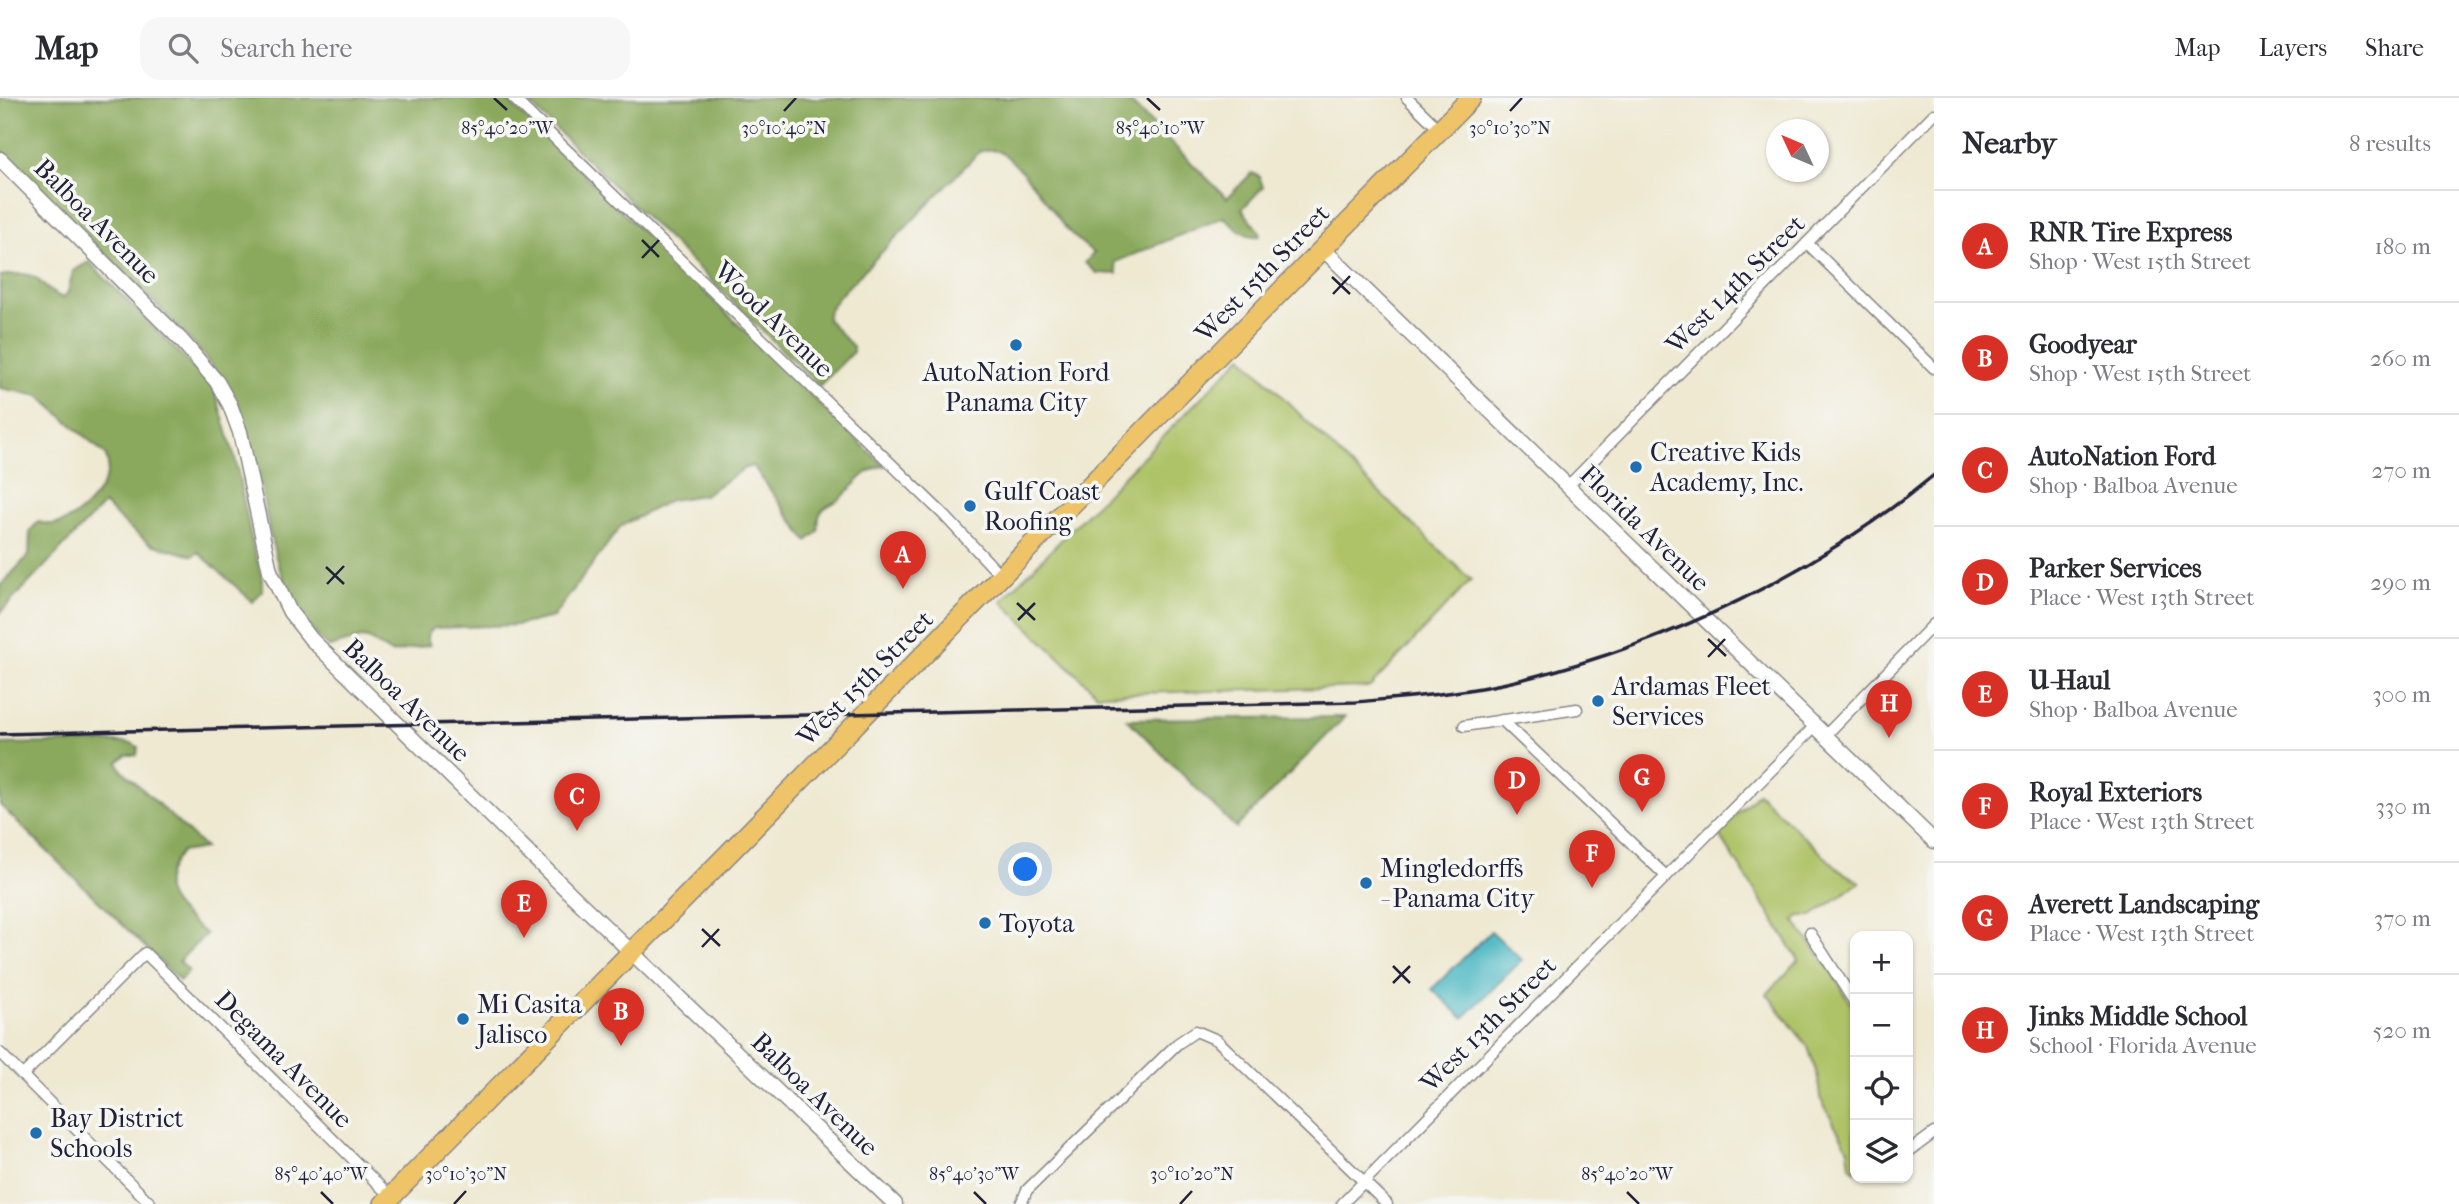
<!DOCTYPE html>
<meta charset="utf-8">
<style>
body{margin:0;font-family:"IM FELL French Canon",serif;background:#f7f7f7;color:#2b2b33}
.controls{position:absolute;right:21px;bottom:21px;display:grid;overflow:hidden;border-radius:14px;box-shadow:0 2px 5px #0004}
.controls button{width:63px;height:63px;display:grid;place-items:center;padding:0;border:0;border-bottom:2px solid #e1e1e2;background:#fff;color:#2b2b33;font:35px sans-serif}
.compass{position:absolute;left:1766px;top:21px;width:63px;height:63px;border-radius:50%;background:#fff;box-shadow:0 2px 5px #0004;rotate:314deg}
.you{position:absolute;left:1026px;top:772px;width:24px;height:24px;margin:-18px;border:5px solid #fff;border-radius:50%;background:#1a73e8;box-shadow:0 0 0 10px #1a73e833}
.badge{display:grid;place-items:center;width:46px;height:46px;border-radius:50%;background:#d93025;color:#fff;font-size:23px;font-weight:700}
.pin{position:absolute;translate:-50% -58px;filter:drop-shadow(0 2px 4px #0008)}
.pin::after{content:'';position:absolute;top:37px;width:24px;height:21px;background:inherit;clip-path:polygon(0 0,100% 0,50% 100%)}
.list{margin:0;padding:0;list-style:none}
h2{display:flex;justify-content:space-between;align-items:center;height:91px;margin:0;padding:0 28px;font-size:30px}
h2 small{font-size:23px;font-weight:400;color:#7c7c81}
.list li{display:grid;grid-template-columns:46px 1fr auto;gap:21px;align-items:center;box-sizing:border-box;height:112px;padding:0 28px;border-top:2px solid #e1e1e2}
.list b{display:block;font-size:26px;white-space:nowrap}
.list p{margin:0;font-size:23px;white-space:nowrap;color:#7c7c81}
.list em{font-size:23px;font-style:normal;color:#7c7c81}
.icon{flex:none;width:38px;height:38px;fill:none;stroke:currentColor;stroke-width:2;stroke-linecap:round;stroke-linejoin:round}
.map{position:relative;flex:none;width:1934px;height:1106px;overflow:hidden}
header{display:flex;align-items:center;gap:42px;box-sizing:border-box;height:98px;padding:0 35px;background:#fff;border-bottom:2px solid #e1e1e2}
header strong{font-size:33px}
nav{display:flex;gap:38px;margin-inline-start:auto;font-size:24px}
.search{width:490px;height:63px;background:#f7f7f7;display:flex;align-items:center;gap:18px;box-sizing:border-box;padding:0 24px;border-radius:21px;color:#7c7c81;font-size:26px}
main{display:flex}
aside{flex:1;background:#fff}
.map>svg:first-child{display:block}
.green{fill:#aec368;stroke:#687252;stroke-width:2}
.forest{fill:#8aa95c;stroke:#56664c;stroke-width:2}
.water{fill:#49b7c2;stroke:#366c7e;stroke-width:2}
.lines{fill:none;stroke-linecap:round;stroke-linejoin:round}
.minor-casing{stroke:#888686;stroke-width:13}
.tertiary-casing{stroke:#888686;stroke-width:17}
.trunk-casing{stroke:#888686;stroke-width:22}
.minor{stroke:#fff;stroke-width:10}
.tertiary{stroke:#fff;stroke-width:14}
.trunk{stroke:#efc469;stroke-width:19}
.rail{stroke:#22223b;stroke-width:3.5}
.ticks{fill:none;stroke:#22223b;stroke-width:2.5}
.poi-dot{fill:#1f6fb2;stroke:#f6f6f2;stroke-width:2.5}
.labels{text-anchor:middle;stroke-width:7;stroke-linejoin:round;paint-order:stroke}
.street-label{font-size:26px;fill:#22223b;stroke:#f6f6f2}
.poi-label{font-size:26px;fill:#22223b;stroke:#f6f6f2;text-anchor:start}
.ticks-label{font-size:18px;text-anchor:middle;fill:#22223b;stroke:#f6f6f2;stroke-width:7;stroke-linejoin:round;paint-order:stroke}
</style>
<header>
<strong>Map</strong>
<div class="search"><svg class="icon" aria-label="search" viewBox="0 0 24 24"><circle cx="10" cy="10" r="6"/><path d="M15 15l6 6"/></svg>Search here</div>
<nav><a>Map</a><a>Layers</a><a>Share</a></nav>
</header>
<main>
<div class="map">
<svg width="1934" height="1106" viewBox="0 0 1934 1106">
<rect width="100%" height="100%" fill="#f6f6f2"/>
<filter id="ink" filterUnits="userSpaceOnUse"><feTurbulence type="fractalNoise" baseFrequency=".0143" numOctaves="2"/><feDisplacementMap in="SourceGraphic" scale="14" xChannelSelector="R" yChannelSelector="G"/><feConvolveMatrix kernelMatrix="1 2 1 2 8 2 1 2 1" color-interpolation-filters="sRGB"/></filter>
<filter id="wash" filterUnits="userSpaceOnUse"><feTurbulence type="fractalNoise" baseFrequency=".00686" numOctaves="4" result="noise"/><feDisplacementMap in="SourceGraphic" scale="28" xChannelSelector="R" yChannelSelector="G"/><feGaussianBlur stdDeviation="1.57" result="paint"/><feColorMatrix in="noise" values="0 0 0 0 0 0 0 0 0 0 0 0 0 0 0 0 0 1.4 0 .05"/><feComposite in="paint" operator="in"/></filter>
<g filter="url(#wash)">
<rect width="100%" height="100%" fill="#efe9d2"/>
<!-- green -->
<g class="green">
<polygon points="1242,258 1342,359 1471,482 1370,589 1097,596 1001,503"/>
<polygon points="1758,695 1839,772 1860,784 1812,818 1799,818 1794,823 1829,870 1855,912 1855,1073 1850,1068 1848,1051 1820,1000 1818,980 1808,949 1767,896 1799,862 1718,735"/>
</g>
<!-- forest -->
<g class="forest">
<path d="M0 0H505L884 368C863 371 854 389 840 401 835 405 826 407 822 413 816 420 820 426 818 434L807 443 753 368 745 370 704 397 670 402 621 428 553 519 518 527 434 530 428 535 427 540 430 547 391 555 368 541 361 540 330 549C321 545 314 535 308 526 263 464 270 402 247 335 224 266 171 222 121 172 81 132 40 92 0 51Z"/>
<path d="M524 0H1131L1129 3 1227 100 1252 75 1259 78 1263 89 1242 111 1260 135 1259 138C1245 140 1234 129 1224 119L1115 164 1117 176 1097 175 1085 165 1094 155C1083 146 1069 136 1062 125 1049 107 1019 65 1000 54 994 51 985 51 979 54L841 196 829 212 827 221 853 249V254L819 288Z"/>
<path d="M89 164 214 290 235 360 253 449 262 478V493L253 504 198 454 193 458 151 446 128 429 104 406 0 515V488L29 457 30 433 38 424C44 425 50 427 55 426 78 423 108 390 108 367 108 363 106 359 105 356L39 298 0 290V178C48 170 32 188 63 200L68 194 73 173Z"/>
<polygon points="1345,619 1236,730 1127,621"/>
<path d="M121 644 131 645 138 649 137 657H126L118 664 121 671 205 750 181 754C149 795 176 810 206 836L179 863 189 873 180 883 0 707V646Z"/>
</g>
<!-- water -->
<polygon class="water" points="1491,833 1522,862 1463,920 1432,891"/>
</g>
<g filter="url(#ink)">
<g class="lines">
<defs>
<g id="minor">
<polyline points="513,0 944,417 1001,478"/>
<polyline points="1407,0 1440,32"/>
<polyline points="1807,145 1934,270"/>
<polyline points="1567,389 1934,16"/>
<polyline points="1502,622 1666,778"/>
<polyline points="1464,628 1577,611"/>
<polyline points="1825,638 1934,526"/>
<polyline points="1810,835 1855,905"/>
<polyline points="0,955 151,1106"/>
<polyline points="23,977 145,855 391,1099"/>
<polyline points="1908,1054 1934,1035"/>
<polyline points="1021,1106 1027,1092 1177,946 1196,933 1217,942 1387,1106"/>
<polyline points="1342,1106 1815,628"/>
</g>
<g id="tertiary">
<polyline points="0,61 182,243 217,284 230,307 240,334 270,473 290,514 311,541 579,804 895,1106"/>
<polyline points="1323,151 1934,743"/>
</g>
<polyline id="trunk" points="384,1106 1471,0"/>
</defs>
<!-- minor casing -->
<use href="#minor" class="minor-casing"/>
<!-- tertiary casing -->
<use href="#tertiary" class="tertiary-casing"/>
<!-- trunk casing -->
<use href="#trunk" class="trunk-casing"/>
<!-- minor -->
<use href="#minor" class="minor"/>
<!-- tertiary -->
<use href="#tertiary" class="tertiary"/>
<!-- trunk -->
<use href="#trunk" class="trunk"/>
<!-- rail -->
<path class="rail" d="M0 636 1356 604C1411 599 1469 595 1524 581 1672 544 1816 475 1934 377"/>
</g>
</g>
<!-- ticks -->
<path class="ticks" d="M494 0 507 12M1147 0 1160 12M784 13 796 0M1510 13 1522 0M642 142 659 159M642 160 659 142M1332 179 1350 196M1333 196 1350 178M326 469 344 486M327 486 344 468M1017 505 1035 522M1018 522 1035 505M1708 541 1726 558M1708 559 1725 541M702 831 720 848M702 849 719 831M1393 868 1410 885M1393 885 1410 868M321 1094 333 1106M974 1094 986 1106M1627 1094 1639 1106M454 1106 466 1093M1180 1106 1192 1093"/>
<!-- markers -->
<g class="poi-dot">
<circle cx="1016" cy="247" r="7"/>
<circle cx="1636" cy="369" r="7"/>
<circle cx="970" cy="408" r="7"/>
<circle cx="1598" cy="603" r="7"/>
<circle cx="1366" cy="785" r="7"/>
<circle cx="985" cy="825" r="7"/>
<circle cx="463" cy="921" r="7"/>
<circle cx="36" cy="1035" r="7"/>
</g>
<g class="labels">
<!-- street labels -->
<g class="street-label">
<text transform="translate(97 123) rotate(45)" y="9">Balboa Avenue</text>
<text transform="translate(1262 175) rotate(-46)" y="9">West 15th Street</text>
<text transform="translate(1735 186) rotate(-45)" y="9">West 14th Street</text>
<text transform="translate(774 221) rotate(44)" y="9">Wood Avenue</text>
<text transform="translate(1645 430) rotate(44)" y="9">Florida Avenue</text>
<text transform="translate(865 580) rotate(-45)" y="9">West 15th Street</text>
<text transform="translate(407 602) rotate(44)" y="9">Balboa Avenue</text>
<text transform="translate(1488 926) rotate(-45)" y="9">West 13th Street</text>
<text transform="translate(284 961) rotate(45)" y="9">Degama Avenue</text>
<text transform="translate(815 996) rotate(44)" y="9">Balboa Avenue</text>
</g>
<!-- poi labels -->
<g class="poi-label">
<text x="1016" y="283" text-anchor="middle">AutoNation Ford<tspan x="1016" dy="30">Panama City</tspan></text>
<text x="1650" y="363">Creative Kids<tspan x="1650" dy="30">Academy, Inc.</tspan></text>
<text x="984" y="402">Gulf Coast<tspan x="984" dy="30">Roofing</tspan></text>
<text x="1612" y="597">Ardamas Fleet<tspan x="1612" dy="30">Services</tspan></text>
<text x="1380" y="779">Mingledorffs<tspan x="1380" dy="30">- Panama City</tspan></text>
<text x="999" y="834">Toyota</text>
<text x="477" y="915">Mi Casita<tspan x="477" dy="30">Jalisco</tspan></text>
<text x="50" y="1029">Bay District<tspan x="50" dy="30">Schools</tspan></text>
</g>
</g>
<g class="ticks-label">
<text x="507" y="36">85°40'20"W</text>
<text x="1160" y="36">85°40'10"W</text>
<text x="784" y="36">30°10'40"N</text>
<text x="1510" y="36">30°10'30"N</text>
<text x="466" y="1082">30°10'30"N</text>
<text x="1192" y="1082">30°10'20"N</text>
<text x="321" y="1082">85°40'40"W</text>
<text x="974" y="1082">85°40'30"W</text>
<text x="1627" y="1082">85°40'20"W</text>
</g>
</svg>
<div class="controls">
<button>+</button>
<button>−</button>
<button><svg class="icon" aria-label="locate" viewBox="0 0 24 24"><circle cx="12" cy="12" r="6"/><path d="M12 2v4M12 18v4M2 12h4M18 12h4"/></svg></button>
<button><svg class="icon" aria-label="layers" viewBox="0 0 24 24"><path d="M12 4l9 5-9 5-9-5zM3 14l9 5 9-5"/></svg></button>
</div>
<svg class="compass" viewBox="-18 -18 36 36"><path d="M0-13l5 13h-10z" fill="#e53935"/><path d="M0 13l5-13h-10z" fill="#7c7c81"/></svg>
<div class="you"></div>
<div class="pin badge" style="left:903px;top:491px">A</div>
<div class="pin badge" style="left:621px;top:948px">B</div>
<div class="pin badge" style="left:577px;top:733px">C</div>
<div class="pin badge" style="left:1517px;top:717px">D</div>
<div class="pin badge" style="left:524px;top:840px">E</div>
<div class="pin badge" style="left:1592px;top:790px">F</div>
<div class="pin badge" style="left:1642px;top:714px">G</div>
<div class="pin badge" style="left:1889px;top:640px">H</div>
</div>
<aside>
<h2>Nearby<small>8 results</small></h2>
<ul class="list">
<li><span class="badge">A</span><div><b>RNR Tire Express</b><p>Shop · West 15th Street</p></div><em>180 m</em></li>
<li><span class="badge">B</span><div><b>Goodyear</b><p>Shop · West 15th Street</p></div><em>260 m</em></li>
<li><span class="badge">C</span><div><b>AutoNation Ford</b><p>Shop · Balboa Avenue</p></div><em>270 m</em></li>
<li><span class="badge">D</span><div><b>Parker Services</b><p>Place · West 13th Street</p></div><em>290 m</em></li>
<li><span class="badge">E</span><div><b>U-Haul</b><p>Shop · Balboa Avenue</p></div><em>300 m</em></li>
<li><span class="badge">F</span><div><b>Royal Exteriors</b><p>Place · West 13th Street</p></div><em>330 m</em></li>
<li><span class="badge">G</span><div><b>Averett Landscaping</b><p>Place · West 13th Street</p></div><em>370 m</em></li>
<li><span class="badge">H</span><div><b>Jinks Middle School</b><p>School · Florida Avenue</p></div><em>520 m</em></li>
</ul>
</aside>
</main>
